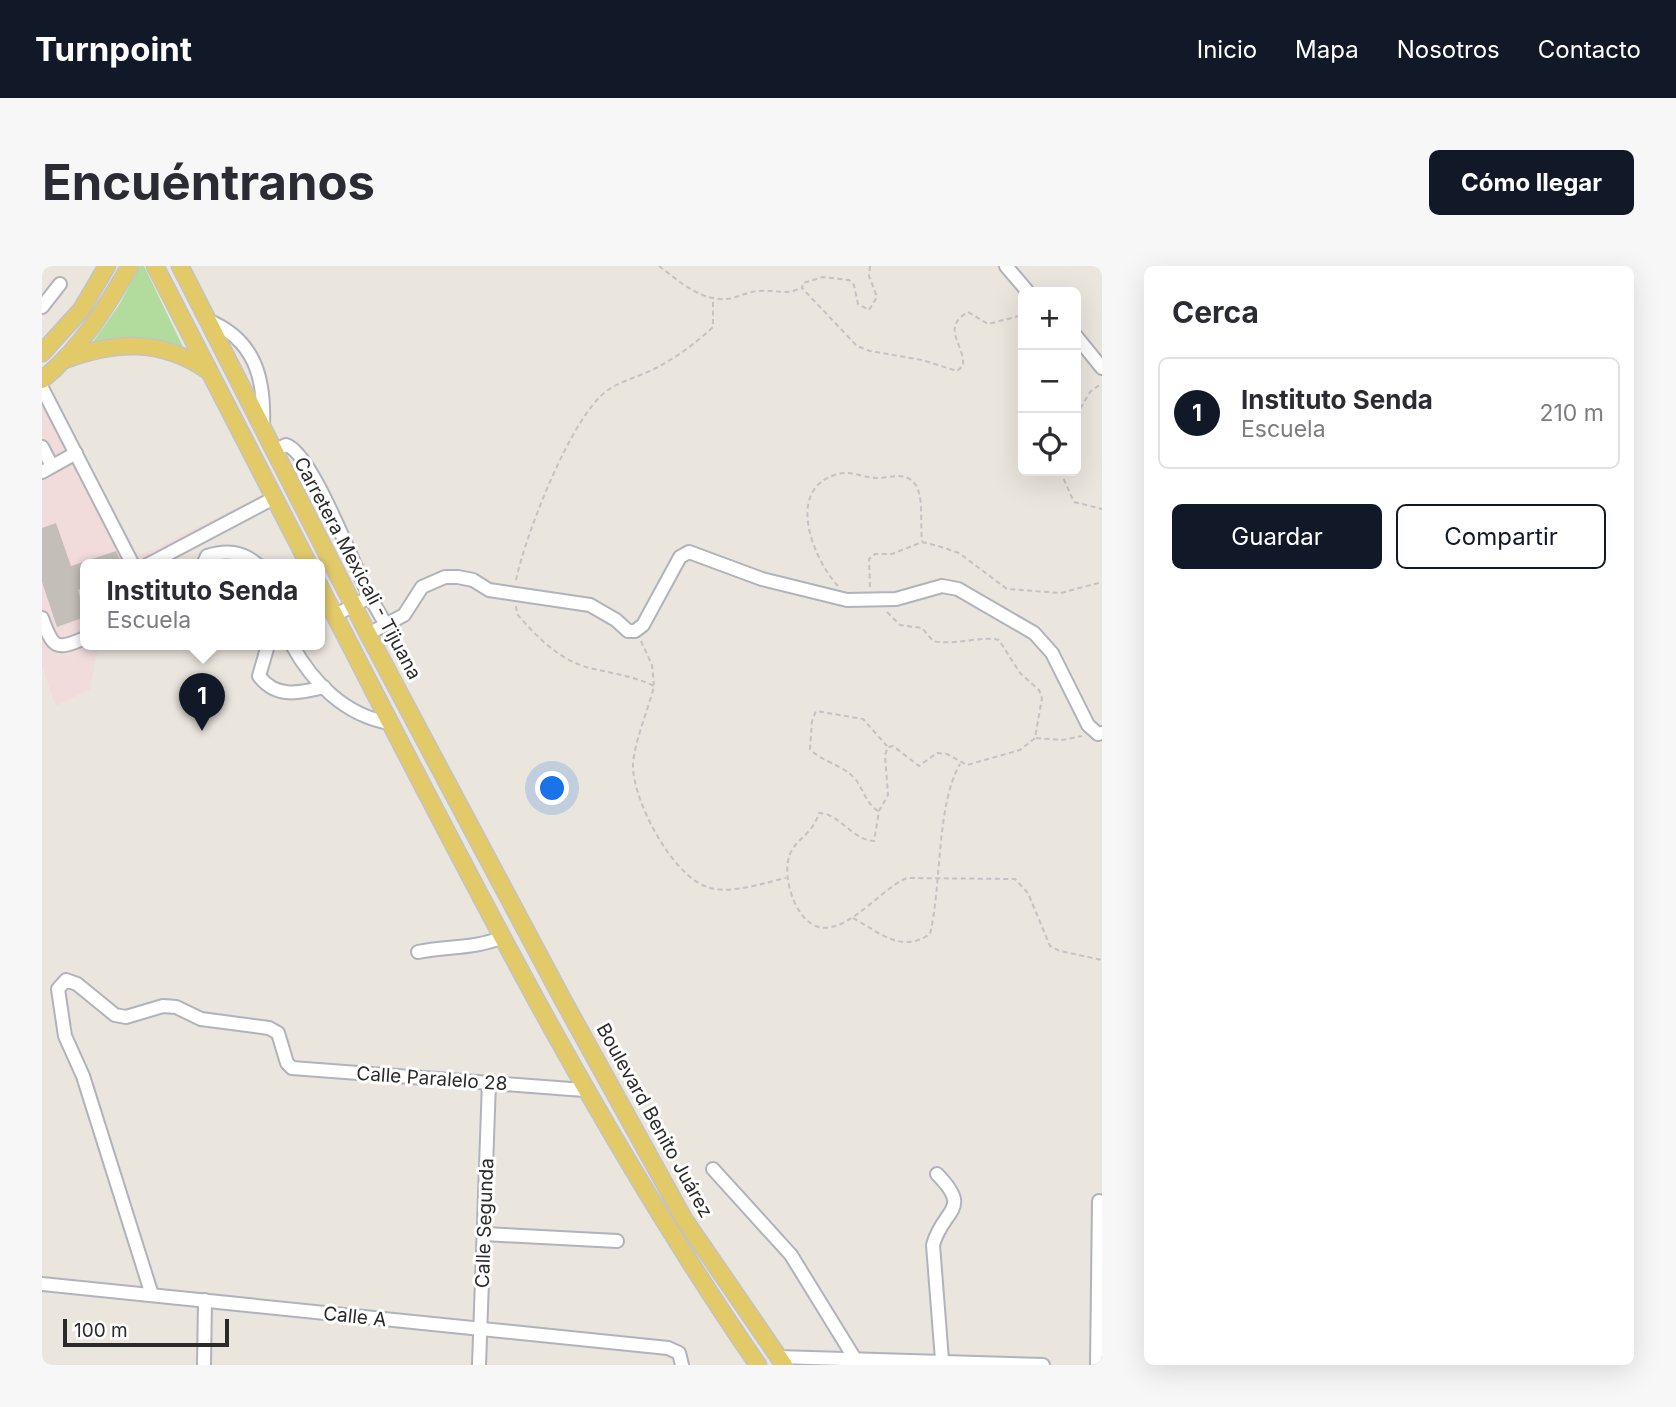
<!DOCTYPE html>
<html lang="es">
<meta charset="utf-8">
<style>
body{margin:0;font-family:Inter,sans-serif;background:#f7f7f7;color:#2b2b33}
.controls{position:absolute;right:21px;top:21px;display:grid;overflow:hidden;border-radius:10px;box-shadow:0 7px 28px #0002}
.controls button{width:63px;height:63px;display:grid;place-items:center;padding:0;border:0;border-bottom:2px solid #e1e1e2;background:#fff;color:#2b2b33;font:35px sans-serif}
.scale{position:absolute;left:21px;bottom:18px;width:166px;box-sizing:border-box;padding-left:7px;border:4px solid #2a2a2a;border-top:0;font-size:19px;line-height:24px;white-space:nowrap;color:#2a2a2a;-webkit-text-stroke:5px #fff;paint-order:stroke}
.you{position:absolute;left:511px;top:523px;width:24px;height:24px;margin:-18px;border:5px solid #fff;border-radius:50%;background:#1a73e8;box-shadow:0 0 0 10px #1a73e833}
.badge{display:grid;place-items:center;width:46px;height:46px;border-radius:50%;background:#111827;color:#fff;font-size:23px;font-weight:700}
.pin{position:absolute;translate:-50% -58px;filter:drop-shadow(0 2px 4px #0008)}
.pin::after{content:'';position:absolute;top:37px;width:24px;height:21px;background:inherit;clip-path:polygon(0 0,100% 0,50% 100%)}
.popup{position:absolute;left:38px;top:293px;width:245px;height:91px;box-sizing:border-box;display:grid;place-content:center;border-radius:10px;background:#fff;filter:drop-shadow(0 2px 5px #0005);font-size:23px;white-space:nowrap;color:#7c7c81}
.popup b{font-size:26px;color:#2b2b33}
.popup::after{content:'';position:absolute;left:50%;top:100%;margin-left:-14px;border:14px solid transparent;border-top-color:#fff}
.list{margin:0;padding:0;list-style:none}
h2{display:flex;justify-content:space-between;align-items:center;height:91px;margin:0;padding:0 28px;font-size:30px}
h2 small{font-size:23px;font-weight:400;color:#7c7c81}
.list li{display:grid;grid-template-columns:46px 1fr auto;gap:21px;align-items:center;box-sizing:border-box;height:112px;margin:0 14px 14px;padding:0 14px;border:2px solid #e1e1e2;border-radius:10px}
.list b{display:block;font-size:26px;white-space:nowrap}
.list p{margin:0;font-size:23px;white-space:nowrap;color:#7c7c81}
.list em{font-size:23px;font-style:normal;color:#7c7c81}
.actions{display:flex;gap:14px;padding:21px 28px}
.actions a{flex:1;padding:16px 0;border:2px solid #111827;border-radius:10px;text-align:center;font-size:24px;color:#111827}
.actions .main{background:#111827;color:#fff}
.icon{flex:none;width:38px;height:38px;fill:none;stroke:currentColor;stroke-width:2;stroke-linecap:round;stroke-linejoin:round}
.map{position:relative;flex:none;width:1060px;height:1099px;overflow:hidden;border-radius:10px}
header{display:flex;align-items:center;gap:42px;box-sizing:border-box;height:98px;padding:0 35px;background:#111827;color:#fff}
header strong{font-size:33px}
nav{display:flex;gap:38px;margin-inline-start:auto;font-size:24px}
.intro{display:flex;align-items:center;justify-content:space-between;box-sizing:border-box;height:168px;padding:0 42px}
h1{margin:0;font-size:49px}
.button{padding:18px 32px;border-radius:10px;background:#111827;color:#fff;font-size:24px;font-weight:700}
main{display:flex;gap:42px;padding:0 42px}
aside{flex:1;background:#fff;border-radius:10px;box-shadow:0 7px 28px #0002}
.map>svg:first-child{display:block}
.medical{fill:#f1dbdb}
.green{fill:#b2dc9e}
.building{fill:#c3bfb8}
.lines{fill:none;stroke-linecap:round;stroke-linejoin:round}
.minor-casing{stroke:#b0b3bc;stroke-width:16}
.major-casing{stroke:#c3c3c3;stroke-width:19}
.path{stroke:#c3c3c3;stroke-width:2;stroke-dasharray:5 3.5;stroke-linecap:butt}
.minor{stroke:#fff;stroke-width:12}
.major{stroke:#e3ca69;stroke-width:16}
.labels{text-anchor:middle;stroke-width:6;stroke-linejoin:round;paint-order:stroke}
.street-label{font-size:19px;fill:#2a2a2a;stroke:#fff}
</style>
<header>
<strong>Turnpoint</strong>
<nav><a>Inicio</a><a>Mapa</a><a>Nosotros</a><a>Contacto</a></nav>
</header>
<div class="intro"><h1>Encuéntranos</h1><a class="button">Cómo llegar</a></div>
<main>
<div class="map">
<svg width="1060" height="1099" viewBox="0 0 1060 1099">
<rect width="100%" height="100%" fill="#eae5dd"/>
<!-- medical -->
<polygon class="medical" points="6,121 95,292 220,229 227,242 116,299 43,299 43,379 56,379 48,423 14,440 0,400 0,126"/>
<!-- green -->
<polygon class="green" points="98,0 102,0 142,83 93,71 48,80 77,39"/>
<!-- building -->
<polygon class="building" points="14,257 29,300 74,285 81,299 43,299 43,321 36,324 43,351 15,361 0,316 0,262"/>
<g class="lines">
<defs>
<g id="minor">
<polyline points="964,0 986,26"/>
<polyline points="0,41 18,18"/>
<path d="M165 54C213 73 223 112 221 160"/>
<polyline points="1034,70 1060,102"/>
<polyline points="0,122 91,299"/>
<polyline points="0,181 10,200"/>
<path d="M231 185 244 179C270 186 313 304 328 331"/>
<polyline points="0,206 34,187"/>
<polyline points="105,299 232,232"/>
<path d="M161 299 165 290C184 284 200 285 216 299"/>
<polyline points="293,349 328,331 344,359"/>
<path d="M0 352C11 382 13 385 43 372"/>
<polyline points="326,368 362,349 380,321 403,311 416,311 431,314 447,324 548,339 574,354 586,365 593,365 601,359 638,291 647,286 720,313 805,334 854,333 900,320 916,323 992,367 1010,387 1046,459 1056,468 1060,467"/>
<path d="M226 379 217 410C234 433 258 427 282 421"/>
<path d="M250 379C271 417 303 449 347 457"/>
<path d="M376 686C406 680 433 683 461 671"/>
<polyline points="671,903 749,989 813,1093"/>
<path d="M895 908C931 945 901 942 891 979L900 1094"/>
<polyline points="442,968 575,975"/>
<polyline points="0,1018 626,1082 637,1087 640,1099"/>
<polyline points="110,1029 41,810 23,770 16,723 24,714 35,718 73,749 84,751 121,740 134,741 159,753 227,762 236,767 245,797 250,802 542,824"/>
<polyline points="736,1091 1001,1099"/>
<polyline points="162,1099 163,1034"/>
<polyline points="437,1099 447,816"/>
<polyline points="1055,1099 1057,935"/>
</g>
<g id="major">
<polyline points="113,0 267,299"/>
<polyline points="138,0 326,368 521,734 642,953 742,1099"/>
<polyline points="0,87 39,44 65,0"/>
<path d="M25 93C75 75 119 73 165 104"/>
<path d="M0 114C39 82 63 43 88 0"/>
<path d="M277 319C415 585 546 852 716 1099"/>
</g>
</defs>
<!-- minor casing -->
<use href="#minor" class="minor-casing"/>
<!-- major casing -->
<use href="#major" class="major-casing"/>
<!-- path -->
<g class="path">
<path d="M617 0C637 15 658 35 685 33 696 32 706 25 717 25 733 23 743 30 759 22"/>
<path d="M828 0 827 10 835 31 827 44 816 38 812 19 807 14 781 11 761 17 760 22 815 80 828 85 880 94 915 105 921 100C923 78 898 62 926 46L946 58 981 49"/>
<polyline points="1034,150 1048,126 1060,117"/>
<polyline points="1018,205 1032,236 1060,243"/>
<path d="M474 314C483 270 530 148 566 124 581 114 599 110 614 102 635 91 654 77 671 61V32"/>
<path d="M796 320C771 293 742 222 796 208 810 204 824 213 838 212 851 211 864 206 873 218 882 229 878 260 880 275"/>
<polyline points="828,321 827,293 833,288 850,288 880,276 896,280 917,287 965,323 1019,327 1060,316"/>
<path d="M474 340 475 348C494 370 515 392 544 401 567 407 589 409 612 420 606 445 593 473 591 498 590 534 630 609 665 621 687 629 721 617 744 612"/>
<path d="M845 346 858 359 880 362 891 375C913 380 942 369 957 374L978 407 997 424 1000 432 993 472 978 484 925 499 905 488 895 487 877 500 851 480 846 481 843 489 846 529 837 545 832 575C810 574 797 547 777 547 770 571 750 573 746 595 743 611 749 633 758 646 789 692 834 624 865 612L973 613 986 627 1008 680 1018 685 1060 694"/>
<polyline points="599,375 610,399 612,419"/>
<polyline points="994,472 1020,474 1040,470"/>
<path d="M836 545C824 537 822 525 814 514 801 498 781 497 768 483L770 455 774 445 821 453 845 480"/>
<path d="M811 652C837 666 859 688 888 668 900 618 894 540 918 498"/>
</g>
<!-- minor -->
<use href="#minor" class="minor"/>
<!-- major -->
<use href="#major" class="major"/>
</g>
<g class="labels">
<!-- street labels -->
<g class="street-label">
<text transform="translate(316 302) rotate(62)" y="7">Carretera Mexicali - Tijuana</text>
<text transform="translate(390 812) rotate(4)" y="7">Calle Paralelo 28</text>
<text transform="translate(613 854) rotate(61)" y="7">Boulevard Benito Juárez</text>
<text transform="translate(442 957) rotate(-88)" y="7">Calle Segunda</text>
<text transform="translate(313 1050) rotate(6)" y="7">Calle A</text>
</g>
</g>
</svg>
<div class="controls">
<button>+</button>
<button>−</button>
<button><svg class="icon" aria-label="locate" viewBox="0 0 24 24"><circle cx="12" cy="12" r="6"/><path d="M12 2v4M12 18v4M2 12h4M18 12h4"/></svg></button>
</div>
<div class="scale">100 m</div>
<div class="you"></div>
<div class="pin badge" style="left:160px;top:465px">1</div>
<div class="popup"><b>Instituto Senda</b>Escuela</div>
</div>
<aside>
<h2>Cerca<small></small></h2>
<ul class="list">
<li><span class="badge">1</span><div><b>Instituto Senda</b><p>Escuela</p></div><em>210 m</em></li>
</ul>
<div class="actions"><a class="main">Guardar</a><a>Compartir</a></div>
</aside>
</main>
